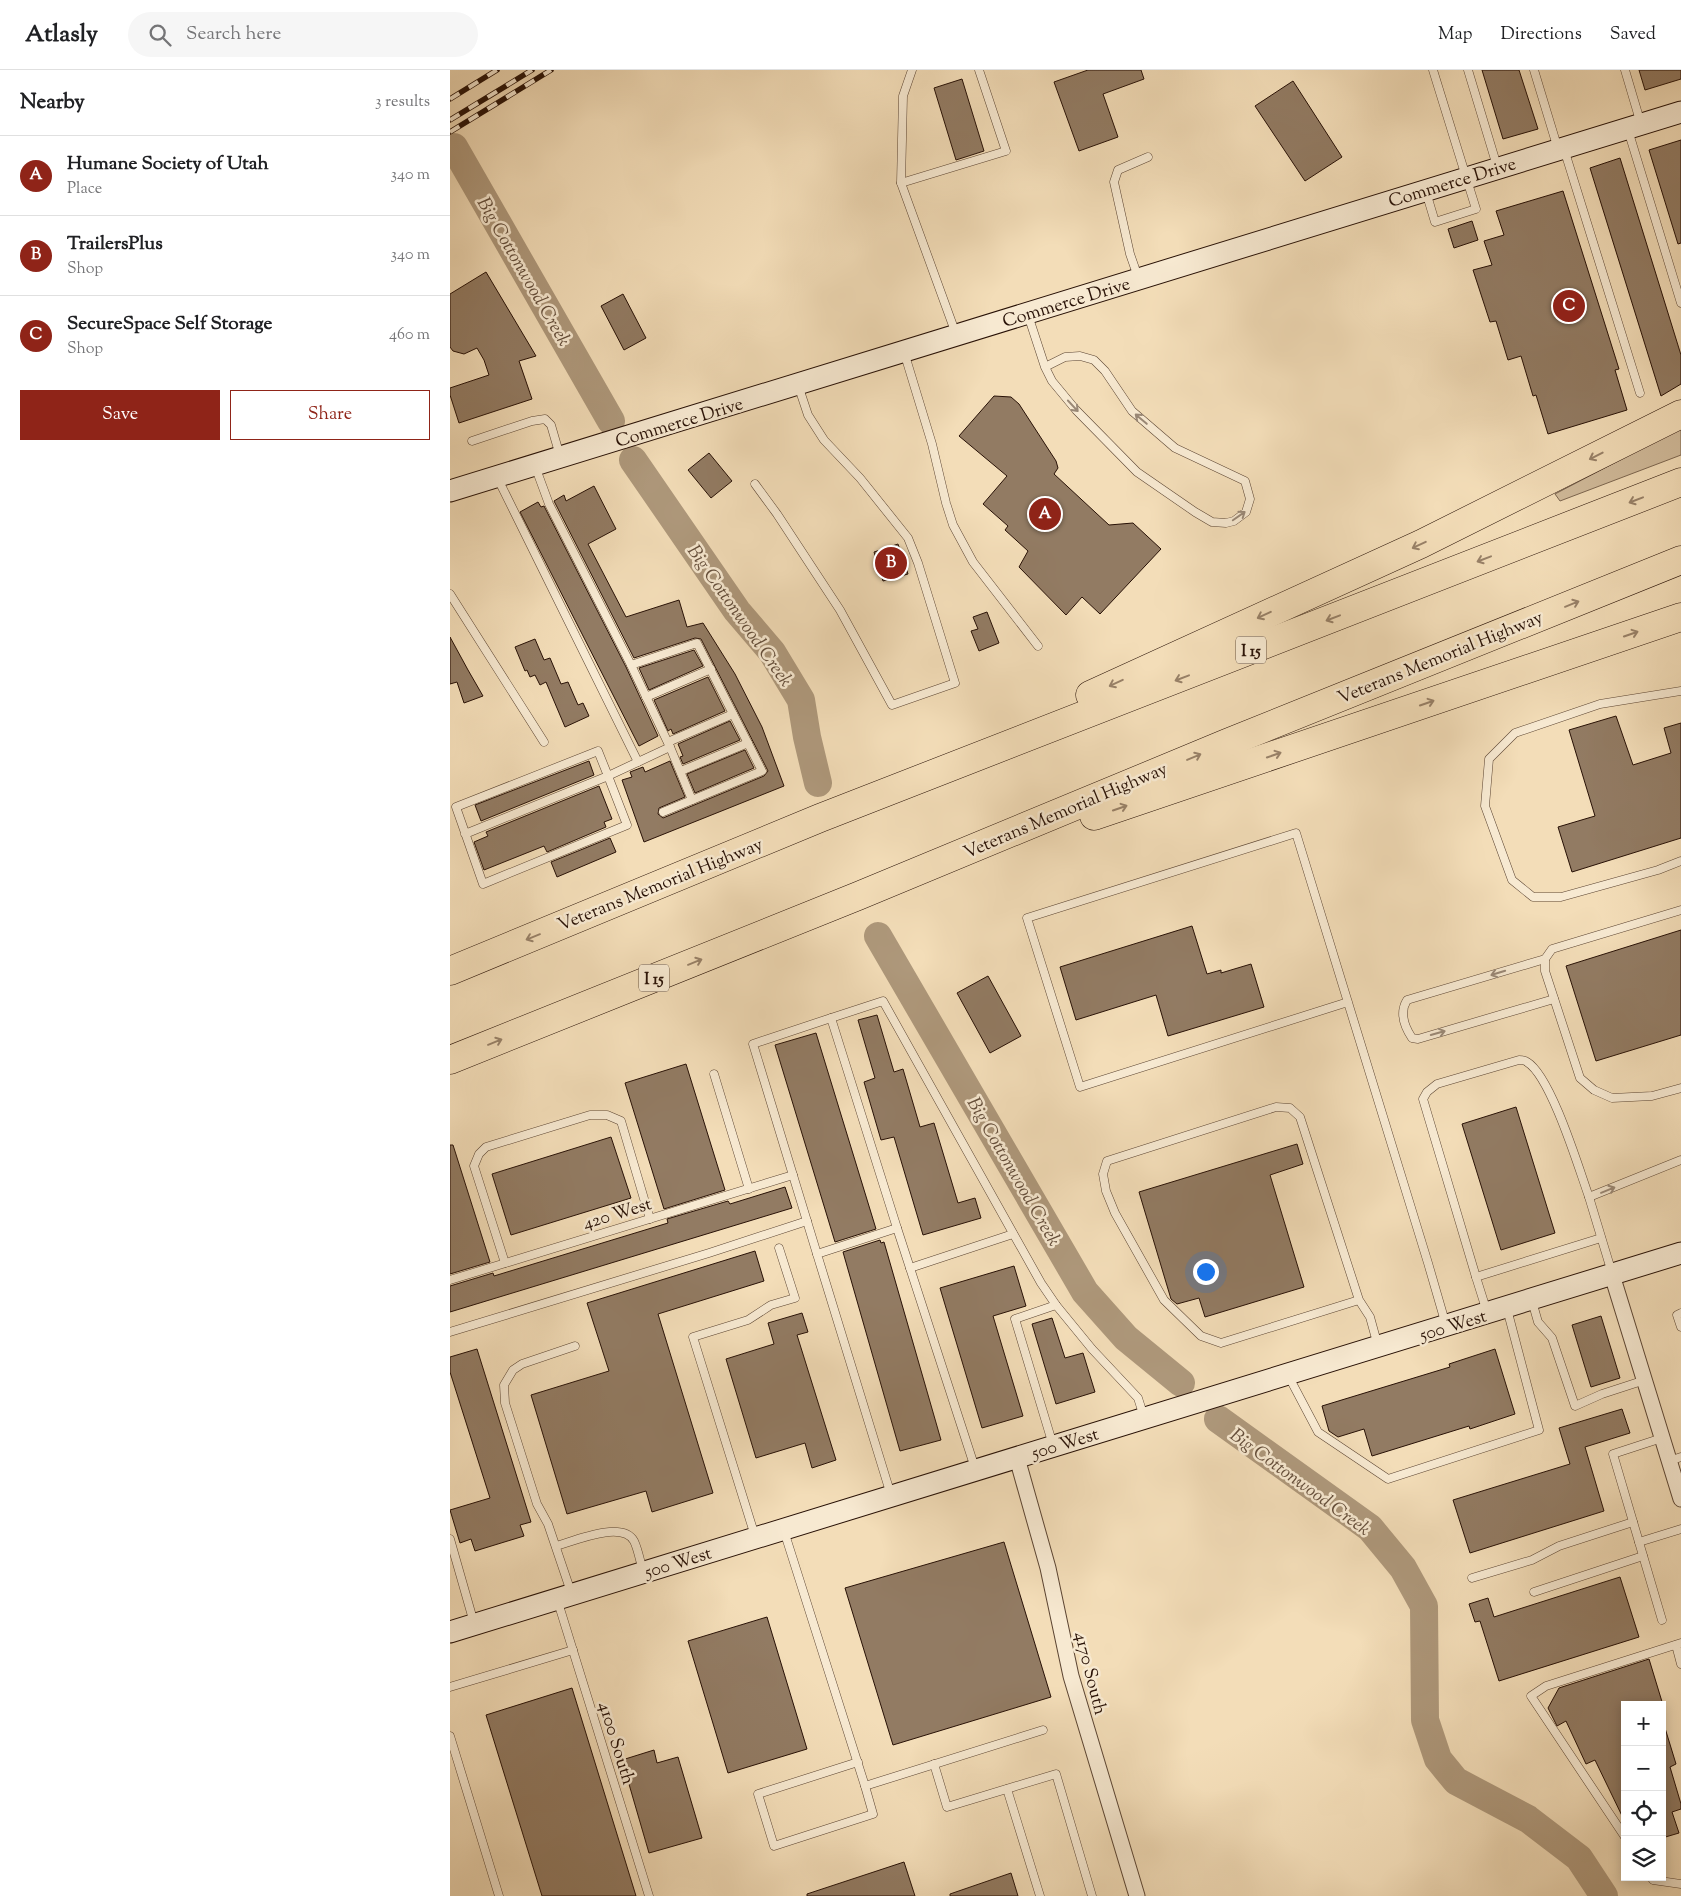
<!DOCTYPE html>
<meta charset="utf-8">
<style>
body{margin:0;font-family:"Sorts Mill Goudy",serif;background:#f6f6f6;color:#202124}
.controls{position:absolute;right:15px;bottom:15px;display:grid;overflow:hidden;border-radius:0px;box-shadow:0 2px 12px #0003}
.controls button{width:45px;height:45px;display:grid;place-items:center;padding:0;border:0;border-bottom:1px solid #e0e0e0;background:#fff;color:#202124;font:25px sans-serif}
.you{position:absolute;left:755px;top:1201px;width:18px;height:18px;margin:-12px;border:4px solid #fff;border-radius:50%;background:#1a73e8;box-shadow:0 0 0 8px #1a73e833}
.badge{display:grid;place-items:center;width:32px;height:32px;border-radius:50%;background:#8f2418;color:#fff;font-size:16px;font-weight:700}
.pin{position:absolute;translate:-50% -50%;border:2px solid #fff;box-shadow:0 1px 5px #0006}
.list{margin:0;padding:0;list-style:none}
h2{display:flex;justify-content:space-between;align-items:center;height:65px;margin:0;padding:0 20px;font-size:21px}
h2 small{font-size:16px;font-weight:400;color:#757577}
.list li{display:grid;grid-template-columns:32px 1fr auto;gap:15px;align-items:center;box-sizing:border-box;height:80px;padding:0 20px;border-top:1px solid #e0e0e0}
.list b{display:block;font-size:19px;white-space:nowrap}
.list p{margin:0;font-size:16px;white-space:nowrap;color:#757577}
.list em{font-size:16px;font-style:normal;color:#757577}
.actions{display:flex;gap:10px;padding:15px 20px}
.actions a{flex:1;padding:11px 0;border:1px solid #8f2418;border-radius:0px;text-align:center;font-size:18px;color:#8f2418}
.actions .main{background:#8f2418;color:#fff}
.icon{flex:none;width:28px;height:28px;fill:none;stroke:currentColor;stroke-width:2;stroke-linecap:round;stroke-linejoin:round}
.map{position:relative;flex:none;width:1231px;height:1826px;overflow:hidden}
header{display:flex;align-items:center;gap:30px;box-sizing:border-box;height:70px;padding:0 25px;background:#fff;border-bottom:1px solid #e0e0e0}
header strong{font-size:24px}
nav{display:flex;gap:28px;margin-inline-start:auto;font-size:18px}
.search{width:350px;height:45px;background:#f6f6f6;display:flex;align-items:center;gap:12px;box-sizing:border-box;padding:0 18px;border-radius:28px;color:#757577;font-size:19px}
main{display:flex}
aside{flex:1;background:#fff}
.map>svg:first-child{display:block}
.green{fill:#d0ba9a;stroke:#7c6650}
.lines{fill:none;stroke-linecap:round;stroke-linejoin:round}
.river{stroke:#ae987b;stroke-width:28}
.building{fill:#927b63;stroke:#281106}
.lane-casing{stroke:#5b4432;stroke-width:9}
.street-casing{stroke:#5b4432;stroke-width:17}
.secondary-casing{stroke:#281106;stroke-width:23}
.highway-casing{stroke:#281106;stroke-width:29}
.lane{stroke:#f7e9d1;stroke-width:8}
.street{stroke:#f7e9d1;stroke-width:15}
.secondary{stroke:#f7e9d1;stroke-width:21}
.highway{stroke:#f3ddb8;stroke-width:28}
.rail-casing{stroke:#281106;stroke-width:5.5}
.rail{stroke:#f7e9d1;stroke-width:4;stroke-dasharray:11;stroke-linecap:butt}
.oneway{stroke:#9a8876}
.oneway2{stroke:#988168}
.labels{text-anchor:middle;stroke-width:5;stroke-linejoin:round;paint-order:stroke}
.shield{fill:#f7e9d1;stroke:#665243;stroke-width:1}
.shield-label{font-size:16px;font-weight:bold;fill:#281106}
.street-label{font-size:18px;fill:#281106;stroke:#f7e9d1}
.water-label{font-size:19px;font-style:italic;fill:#644e3b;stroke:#f7e9d1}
</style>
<header>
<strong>Atlasly</strong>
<div class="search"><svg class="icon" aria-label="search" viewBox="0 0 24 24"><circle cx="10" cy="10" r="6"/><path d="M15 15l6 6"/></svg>Search here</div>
<nav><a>Map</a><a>Directions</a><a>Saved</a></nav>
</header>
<main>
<aside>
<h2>Nearby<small>3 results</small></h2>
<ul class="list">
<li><span class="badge">A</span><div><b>Humane Society of Utah</b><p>Place</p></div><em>340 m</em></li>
<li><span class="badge">B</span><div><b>TrailersPlus</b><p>Shop</p></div><em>340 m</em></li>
<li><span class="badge">C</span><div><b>SecureSpace Self Storage</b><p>Shop</p></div><em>460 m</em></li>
</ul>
<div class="actions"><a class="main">Save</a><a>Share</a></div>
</aside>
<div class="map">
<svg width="1231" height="1826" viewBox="0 0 1231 1826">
<rect width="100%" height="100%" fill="#f3ddb8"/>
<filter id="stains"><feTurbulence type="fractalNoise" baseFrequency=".004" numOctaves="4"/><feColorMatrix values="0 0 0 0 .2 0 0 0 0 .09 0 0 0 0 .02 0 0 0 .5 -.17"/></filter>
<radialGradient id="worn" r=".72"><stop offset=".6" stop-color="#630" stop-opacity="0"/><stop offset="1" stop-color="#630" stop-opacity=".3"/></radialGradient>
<!-- green -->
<polygon class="green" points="1231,358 1231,385 1110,431 1105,424"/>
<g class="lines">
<!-- river -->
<g class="river">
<polyline points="4,77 161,351"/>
<polyline points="183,390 287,541 322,582 351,630 357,667 368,713"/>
<polyline points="428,866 635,1222 676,1268 731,1313"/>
<polyline points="768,1349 920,1458 953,1498 974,1536 975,1650 988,1689 1006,1711 1078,1749 1129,1788 1154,1826"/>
</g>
</g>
<!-- building -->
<g class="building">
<polygon points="638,0 691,0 694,9 653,24 668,67 629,81 604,12"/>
<polygon points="1032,0 1069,0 1088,59 1053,69"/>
<polygon points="1189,0 1231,0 1231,9 1195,20"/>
<polygon points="512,9 534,81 506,90 484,18"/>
<polygon points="843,11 892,87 855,111 805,36"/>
<polygon points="1231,70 1231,173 1228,174 1199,80"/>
<polygon points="1170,88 1231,285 1231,314 1211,326 1140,98"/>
<polygon points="1113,121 1169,299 1165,300 1177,340 1098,364 1086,325 1083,326 1071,286 1058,290 1046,251 1040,252 1023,200 1042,195 1034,171 1054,165 1046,141"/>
<polygon points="1022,151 1028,170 1004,178 998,159"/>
<polygon points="36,202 86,286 69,291 82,329 9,353 0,325 0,318 39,305 34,290 27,278 14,284 3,281 0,277 0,224"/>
<polygon points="173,224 196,268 174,280 151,236"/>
<polygon points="544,326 561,327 569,334 606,391 608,398 604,404 659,455 683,453 711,479 650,544 632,527 616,545 569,497 578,481 555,460 558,456 533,434 557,406 509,366"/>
<polygon points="259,383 282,411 261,428 238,400"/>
<polygon points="144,416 166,459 138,474 176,547 229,530 237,557 253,553 285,604 312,657 334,716 194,772 172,710 182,707 180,702 193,697 195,702 220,691 235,727 209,738 208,744 213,748 314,706 318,701 251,569 245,568 184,588 104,431 114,425 116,431"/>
<polygon points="88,432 91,437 94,436 176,597 208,666 189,676 70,442"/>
<polygon points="448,474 458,504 433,511 424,482"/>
<polygon points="537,542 549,573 529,581 521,561 528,559 523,547"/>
<polygon points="0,567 18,600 33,626 14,633 7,612 0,614"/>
<polygon points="85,569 94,590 100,588 111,614 118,612 128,635 133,633 139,646 115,657 96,612 90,615 85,605 80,607 77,600 75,601 65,577"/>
<polygon points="244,580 253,596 199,620 189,598"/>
<polygon points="258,607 275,641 223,664 221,659 218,661 204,630"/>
<polygon points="1166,646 1183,695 1221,683 1214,658 1231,653 1231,768 1122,802 1108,757 1145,746 1119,660"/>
<polygon points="280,651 290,670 233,694 230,687 233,686 228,674"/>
<polygon points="295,680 304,698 245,723 237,704"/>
<polygon points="139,691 144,705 31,751 25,735"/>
<polygon points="149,716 162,749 154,752 156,757 97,782 94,776 34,800 24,772 38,766 36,762"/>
<polygon points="160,768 166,782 107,807 101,792"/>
<polygon points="742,856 757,904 771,900 771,903 801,894 814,937 718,966 706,925 626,950 610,897"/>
<polygon points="1231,860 1231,965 1146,991 1116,896"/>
<polygon points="538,906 571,966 540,983 507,923"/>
<polygon points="427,945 444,1002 453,999 470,1057 484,1053 508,1133 525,1128 531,1148 473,1165 444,1067 431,1070 414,1012 425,1008 408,950"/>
<polygon points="366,963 426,1159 385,1172 325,975"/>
<polygon points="236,994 275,1120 214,1139 175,1013"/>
<polygon points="1066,1037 1105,1163 1051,1180 1012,1054"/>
<polygon points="161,1067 181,1128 61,1165 42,1104"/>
<polygon points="847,1074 853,1094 820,1105 854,1217 755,1247 749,1228 727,1234 721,1229 689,1122"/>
<polygon points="0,1075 3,1075 40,1192 0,1204"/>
<polygon points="335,1117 342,1138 0,1242 0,1216 43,1203 44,1206 218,1153 217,1149 278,1131 280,1134"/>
<polygon points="430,1170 431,1173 434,1172 491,1370 450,1381 393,1182"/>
<polygon points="305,1181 314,1211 208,1244 263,1423 202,1442 196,1421 117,1444 81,1325 159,1301 137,1233"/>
<polygon points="564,1196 576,1236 543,1246 573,1346 532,1358 490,1218"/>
<polygon points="352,1243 358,1262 347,1265 386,1390 362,1398 355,1373 306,1388 276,1289 324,1274 318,1253"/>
<polygon points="1151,1246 1170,1308 1141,1317 1122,1255"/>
<polygon points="602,1248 615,1288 633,1283 645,1322 606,1334 582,1254"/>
<polygon points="27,1279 81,1452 70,1455 74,1466 25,1481 21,1469 10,1473 0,1440 40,1428 0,1302 0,1287"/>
<polygon points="1045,1279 1065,1344 1020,1359 1019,1356 922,1386 914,1359 888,1367 879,1361 872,1336 1000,1297 999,1294"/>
<polygon points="1172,1339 1180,1363 1135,1377 1154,1441 1020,1483 1003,1430 1120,1394 1109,1358"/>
<polygon points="554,1472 601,1627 443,1675 395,1518"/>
<polygon points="1170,1507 1189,1567 1049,1611 1030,1551 1025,1552 1019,1534 1038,1528 1044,1547"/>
<polygon points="317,1547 357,1679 278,1703 238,1571"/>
<polygon points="1199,1589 1213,1635 1175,1635 1175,1752 1145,1690 1136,1694 1116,1651 1107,1656 1098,1638 1109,1618"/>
<polygon points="122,1618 186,1826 92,1826 36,1645"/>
<polygon points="1215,1658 1226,1694 1220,1697 1231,1734 1231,1739 1222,1742 1229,1763 1212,1768 1212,1659"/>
<polygon points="204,1680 207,1693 228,1687 252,1768 199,1783 172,1690"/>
<polygon points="454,1792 465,1826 357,1826 357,1824"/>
<polygon points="561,1803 568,1826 500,1826 500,1824"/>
</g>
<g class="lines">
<defs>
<g id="lane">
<polyline points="462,0 453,26 451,113 506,264"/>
<polyline points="1018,0 1047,96"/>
<polyline points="1084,0 1108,79"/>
<polyline points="1175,0 1191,54"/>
<polyline points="1178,60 1231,233"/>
<polyline points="1114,79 1190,323"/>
<polyline points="451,113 556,81 529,0"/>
<polyline points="976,122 985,152 1026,139 983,0"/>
<polyline points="688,207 680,184 664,112 668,100 698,87"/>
<polyline points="578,245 595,297 602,311 626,340 687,402 745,442 762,452 776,453 784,451 796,442 800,429 795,411 725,378 682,341 655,301 644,290 630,286 615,287 595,297"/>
<polyline points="454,282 482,374 496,433 503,455 523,492 588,576"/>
<polyline points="22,371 82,351 95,349 101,355 110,386"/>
<polyline points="47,407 188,692"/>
<polyline points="305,414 327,444 390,540 442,635 505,613 468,493 458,468 410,408 374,370 358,345 348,315"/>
<polyline points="0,524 94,672"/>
<polyline points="181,595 247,573 312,701 213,742"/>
<polyline points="1231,621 1150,634 1065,663 1039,689 1035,736 1062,810 1083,827 1111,827 1208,800 1231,791"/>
<polyline points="196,627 261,599"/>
<polyline points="218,672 283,644"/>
<polyline points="220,677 242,730"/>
<polyline points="231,701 298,673"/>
<polyline points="15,764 158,706 177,755 33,814 6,737 148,681 158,706 220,677 181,595 99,434 85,396"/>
<polyline points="1231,840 1102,879 1095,889 1095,901 1130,1008 1144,1020 1162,1028 1202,1026 1231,1018"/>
<path d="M1095 889 957 930C949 943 954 956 962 968L968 969 1104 929"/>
<polyline points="898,932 630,1017 577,848 846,763 978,1193 996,1255"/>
<polyline points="381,948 433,931 591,1213 606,1235 642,1279 688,1328 694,1347"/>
<polyline points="264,1004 299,1119"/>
<polyline points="367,1184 303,974 381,948 447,1158"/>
<polyline points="55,1193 24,1096 29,1084 36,1077 140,1045 157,1045 171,1051 200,1149"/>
<polyline points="460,1198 563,1164"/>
<polyline points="1162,1203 1139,1127 1231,1090"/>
<path d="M1026 1207 973 1029 977 1022 987 1014 1069 990C1072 990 1075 990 1077 992 1101 1006 1129 1099 1139 1127"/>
<polyline points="0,1210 343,1105"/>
<polyline points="909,1230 771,1273 751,1266 714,1230 665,1143 656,1121 653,1104 657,1091 826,1037 840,1038 850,1047 909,1230 920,1247 928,1276"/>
<polyline points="1082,1231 1088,1252 1102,1268 1125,1336 1152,1324 1195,1310"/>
<polyline points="1037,1242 1026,1207 1151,1168"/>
<polyline points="1231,1243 1227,1245 1231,1257"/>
<polyline points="0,1262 259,1183 357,1151"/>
<polyline points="839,1307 868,1362 938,1409 1089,1360 1057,1239"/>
<polyline points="1212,1368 1163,1384 1212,1550"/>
<polyline points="603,1375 565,1249 606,1235"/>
<polyline points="1219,1391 1231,1387"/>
<polyline points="441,1425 367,1184 447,1158 525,1398"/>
<polyline points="334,1461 415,1716 593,1660"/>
<polyline points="305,1466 243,1267 298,1250 321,1235 345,1228 329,1178"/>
<polyline points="0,1469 24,1553"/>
<polyline points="1189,1472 1231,1459"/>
<path d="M106 1476C124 1471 172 1450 184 1471 188 1479 190 1491 193 1501"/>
<polyline points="1022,1508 1082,1490 1109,1476 1183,1452"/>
<polyline points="121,1522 98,1454 87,1434 55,1333 54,1315 63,1300 72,1294 125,1276"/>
<polyline points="1084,1522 1193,1486"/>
<polyline points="107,1529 199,1826"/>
<polyline points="1226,1575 1231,1594"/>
<polyline points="0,1617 123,1580"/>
<polyline points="0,1666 49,1826"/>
<polyline points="408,1692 308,1724 324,1776 423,1744 415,1716"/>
<polyline points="484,1694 497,1737 606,1704 642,1826"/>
<polyline points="557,1719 590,1826"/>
<polyline points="1175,1767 1081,1626 1096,1616 1231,1573"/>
<polyline points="1201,1807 1203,1810 1231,1814"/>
</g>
<g id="street">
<polyline points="1162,1205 1231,1429"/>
<polyline points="567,1388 598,1498 621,1606 687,1826"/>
</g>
<g id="secondary">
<polyline points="0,421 1231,42"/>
<path d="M0 1562C410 1434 821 1311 1231 1183"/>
</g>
<g id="highway">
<polyline points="640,625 971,474 1231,344"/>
<polyline points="644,746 1231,547"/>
<polyline points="0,901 370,748 1231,412"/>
<polyline points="0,990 408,826 777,673 1231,490"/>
</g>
</defs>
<!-- lane casing -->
<use href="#lane" class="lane-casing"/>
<!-- street casing -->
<use href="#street" class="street-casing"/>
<!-- secondary casing -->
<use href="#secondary" class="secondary-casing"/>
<!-- highway casing -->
<use href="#highway" class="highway-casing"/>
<!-- lane -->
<use href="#lane" class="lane"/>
<!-- street -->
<use href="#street" class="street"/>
<!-- secondary -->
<use href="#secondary" class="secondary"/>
<!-- highway -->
<use href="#highway" class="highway"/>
<defs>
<g id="rail">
<polyline points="0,29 47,0"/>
<polyline points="0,50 82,0"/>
<polyline points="0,62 101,0"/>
</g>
</defs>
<!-- rail casing -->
<use href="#rail" class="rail-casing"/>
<!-- rail -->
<use href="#rail" class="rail"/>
</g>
<!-- one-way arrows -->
<defs><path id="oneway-shaft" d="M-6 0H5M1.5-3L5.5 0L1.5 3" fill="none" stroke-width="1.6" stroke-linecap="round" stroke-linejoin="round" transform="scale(1.25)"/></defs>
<g class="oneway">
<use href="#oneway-shaft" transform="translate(623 336) rotate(47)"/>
<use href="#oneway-shaft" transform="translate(691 349) rotate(-140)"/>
<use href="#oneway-shaft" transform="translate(789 446) rotate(-35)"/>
<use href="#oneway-shaft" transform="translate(1048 903) rotate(163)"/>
<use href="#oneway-shaft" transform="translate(988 963) rotate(-16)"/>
<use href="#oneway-shaft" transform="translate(1158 1120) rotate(-22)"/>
</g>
<g class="oneway2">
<use href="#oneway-shaft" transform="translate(1146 386) rotate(153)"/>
<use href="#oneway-shaft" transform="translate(1186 430) rotate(159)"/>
<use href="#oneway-shaft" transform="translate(969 475) rotate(155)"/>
<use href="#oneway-shaft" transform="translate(1034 489) rotate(159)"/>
<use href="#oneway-shaft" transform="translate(1122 534) rotate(-22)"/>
<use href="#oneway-shaft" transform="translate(814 545) rotate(155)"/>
<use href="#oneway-shaft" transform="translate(883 548) rotate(159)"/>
<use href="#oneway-shaft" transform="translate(1181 564) rotate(-19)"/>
<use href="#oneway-shaft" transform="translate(732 608) rotate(159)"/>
<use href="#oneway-shaft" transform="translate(666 613) rotate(155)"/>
<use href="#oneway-shaft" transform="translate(977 633) rotate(-19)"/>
<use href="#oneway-shaft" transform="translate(824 685) rotate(-19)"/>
<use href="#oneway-shaft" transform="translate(744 687) rotate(-23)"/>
<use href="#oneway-shaft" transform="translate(670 738) rotate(-19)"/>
<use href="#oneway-shaft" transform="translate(83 867) rotate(158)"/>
<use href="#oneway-shaft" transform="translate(245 892) rotate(-22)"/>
<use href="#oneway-shaft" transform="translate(45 972) rotate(-22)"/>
</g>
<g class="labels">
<!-- shield labels -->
<g class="shield">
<rect x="786" y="566.5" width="30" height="27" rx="4"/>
<rect x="189" y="894.5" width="30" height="27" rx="4"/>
</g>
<g class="shield-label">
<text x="801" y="586">I 15</text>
<text x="204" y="914">I 15</text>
</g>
<!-- street labels -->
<g class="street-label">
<text transform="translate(1002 112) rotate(-17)" y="6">Commerce Drive</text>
<text transform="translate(616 232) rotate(-17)" y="6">Commerce Drive</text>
<text transform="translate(229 352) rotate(-17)" y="6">Commerce Drive</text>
<text transform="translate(990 587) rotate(-22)" y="6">Veterans Memorial Highway</text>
<text transform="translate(615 740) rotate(-23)" y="6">Veterans Memorial Highway</text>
<text transform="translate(210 814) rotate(-22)" y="6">Veterans Memorial Highway</text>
<text transform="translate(167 1143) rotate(-17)" y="6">420 West</text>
<text transform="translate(1003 1255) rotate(-17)" y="6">500 West</text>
<text transform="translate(615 1373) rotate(-17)" y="6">500 West</text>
<text transform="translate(228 1492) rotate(-17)" y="6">500 West</text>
<text transform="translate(641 1603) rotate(76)" y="6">4170 South</text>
<text transform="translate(167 1673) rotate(73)" y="6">4100 South</text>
</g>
<!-- water labels -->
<g class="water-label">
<text transform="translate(75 201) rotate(60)" y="7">Big Cottonwood Creek</text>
<text transform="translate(291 545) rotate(55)" y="7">Big Cottonwood Creek</text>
<text transform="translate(565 1101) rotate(60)" y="7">Big Cottonwood Creek</text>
<text transform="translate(851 1411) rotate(36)" y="7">Big Cottonwood Creek</text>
</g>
</g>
<rect width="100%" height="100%" filter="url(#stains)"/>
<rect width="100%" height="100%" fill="url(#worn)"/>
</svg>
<div class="controls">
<button>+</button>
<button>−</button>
<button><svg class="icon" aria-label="locate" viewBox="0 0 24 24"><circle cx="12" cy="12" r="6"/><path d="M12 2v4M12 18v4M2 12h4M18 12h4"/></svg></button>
<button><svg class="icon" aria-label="layers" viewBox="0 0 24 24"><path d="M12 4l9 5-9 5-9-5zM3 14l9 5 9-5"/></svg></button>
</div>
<div class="you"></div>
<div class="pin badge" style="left:595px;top:444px">A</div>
<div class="pin badge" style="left:441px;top:493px">B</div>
<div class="pin badge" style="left:1119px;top:236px">C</div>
</div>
</main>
